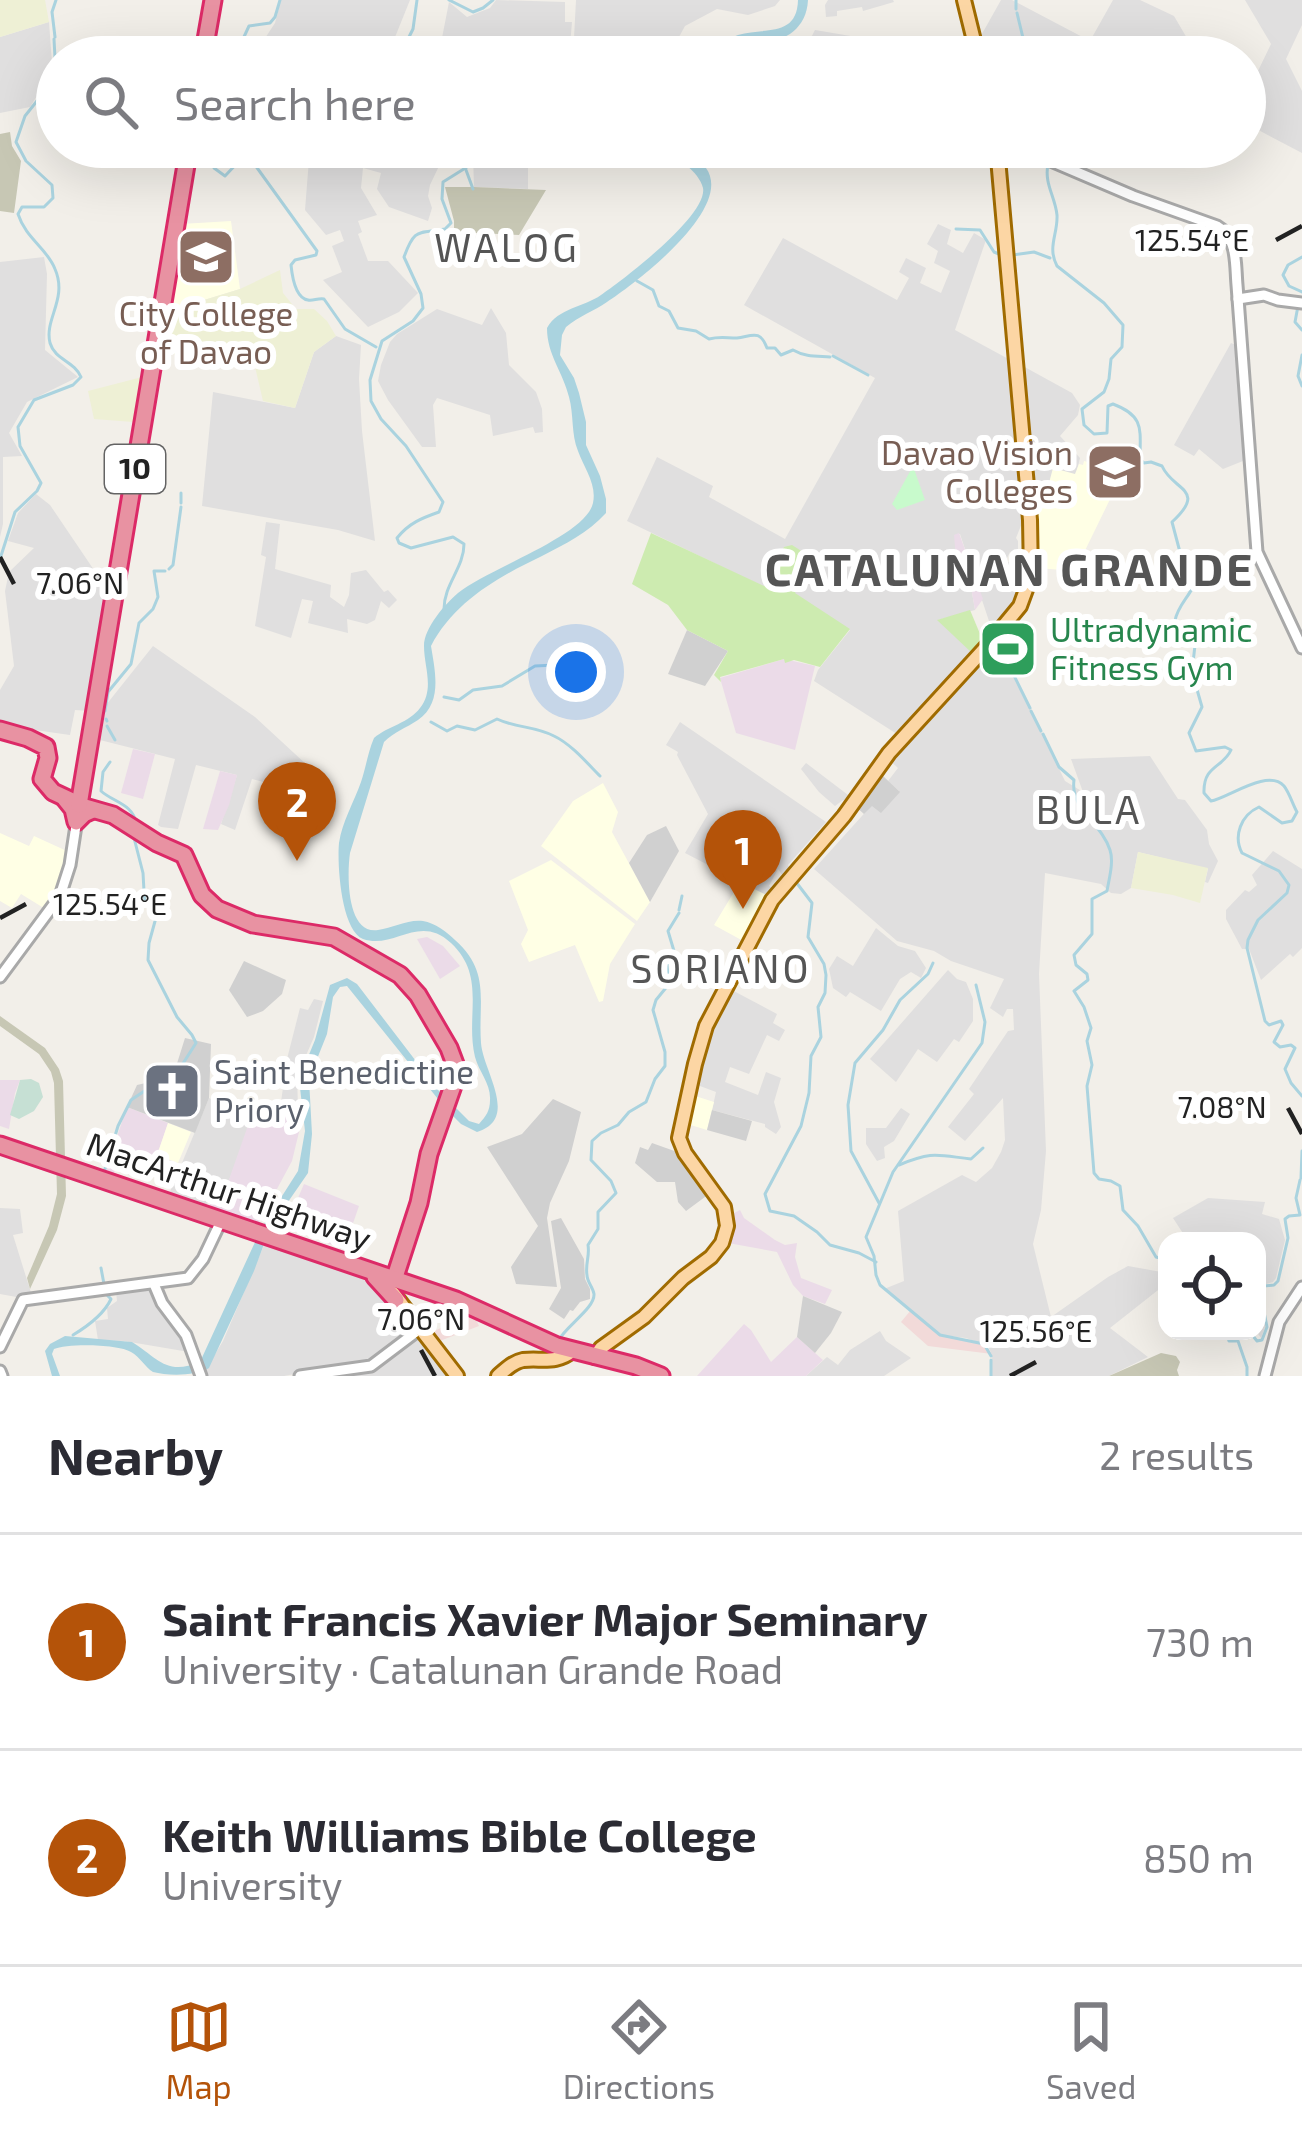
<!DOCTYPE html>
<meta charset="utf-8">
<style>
body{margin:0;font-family:"Exo 2",sans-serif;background:#f7f7f7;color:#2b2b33}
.controls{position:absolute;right:36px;bottom:36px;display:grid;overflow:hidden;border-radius:24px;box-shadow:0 12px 48px #0002}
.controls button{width:108px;height:108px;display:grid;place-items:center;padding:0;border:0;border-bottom:3px solid #e1e1e2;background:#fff;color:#2b2b33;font:60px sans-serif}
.you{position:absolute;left:576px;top:672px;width:42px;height:42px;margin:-30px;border:9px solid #fff;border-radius:50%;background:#1a73e8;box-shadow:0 0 0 18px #1a73e833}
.badge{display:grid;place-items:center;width:78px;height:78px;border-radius:50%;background:#b45309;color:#fff;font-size:39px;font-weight:700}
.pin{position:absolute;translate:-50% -99px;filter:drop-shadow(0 3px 6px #0008)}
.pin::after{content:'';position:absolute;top:63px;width:42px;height:36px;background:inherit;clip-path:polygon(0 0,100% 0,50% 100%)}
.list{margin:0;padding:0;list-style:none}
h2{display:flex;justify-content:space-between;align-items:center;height:156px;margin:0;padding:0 48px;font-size:51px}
h2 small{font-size:39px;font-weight:400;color:#7c7c81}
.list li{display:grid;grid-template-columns:78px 1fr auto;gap:36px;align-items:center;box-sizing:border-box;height:216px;padding:0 48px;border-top:3px solid #e1e1e2}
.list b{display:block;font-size:45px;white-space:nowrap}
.list p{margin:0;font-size:39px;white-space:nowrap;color:#7c7c81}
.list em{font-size:39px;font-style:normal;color:#7c7c81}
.icon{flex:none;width:66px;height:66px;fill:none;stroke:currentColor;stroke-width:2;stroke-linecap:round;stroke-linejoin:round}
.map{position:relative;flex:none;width:1302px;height:1376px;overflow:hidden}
.search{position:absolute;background:#fff;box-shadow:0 12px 48px #0002;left:36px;right:36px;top:36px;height:132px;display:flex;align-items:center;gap:30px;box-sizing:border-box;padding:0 42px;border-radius:66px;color:#7c7c81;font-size:45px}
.sheet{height:588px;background:#fff}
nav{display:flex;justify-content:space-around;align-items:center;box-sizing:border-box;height:168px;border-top:3px solid #e1e1e2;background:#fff;font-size:33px;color:#7c7c81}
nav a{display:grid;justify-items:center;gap:6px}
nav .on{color:#b45309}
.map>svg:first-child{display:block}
.residential{fill:#e0dfdf}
.commercial{fill:#f2dad9}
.industrial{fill:#ebdbe8}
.education{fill:#ffffe5}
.religious{fill:#d0d0d0}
.construction{fill:#c7c7b4}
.farmland{fill:#eef0d5}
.grass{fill:#cdebb0}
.wetland{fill:#c6e0d4}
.park{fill:#c8facc}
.water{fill:#aad3df}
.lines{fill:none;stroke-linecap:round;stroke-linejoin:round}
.stream{stroke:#aad3df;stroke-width:3}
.minor-casing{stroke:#a9a9a9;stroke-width:15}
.major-casing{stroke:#a06b00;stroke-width:18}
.highway-casing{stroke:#dc2a67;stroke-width:21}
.minor{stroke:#fff;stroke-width:9}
.major{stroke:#fcd6a4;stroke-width:12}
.highway{stroke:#e892a2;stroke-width:15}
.ticks{fill:none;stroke:#222;stroke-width:4.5}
.labels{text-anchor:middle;stroke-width:12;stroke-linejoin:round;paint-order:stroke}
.shield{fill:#fff;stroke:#646464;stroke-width:3}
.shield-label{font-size:30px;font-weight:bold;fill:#222}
.education-label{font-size:33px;fill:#785e54;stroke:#fff}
.leisure-label{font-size:33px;fill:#27864d;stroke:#fff;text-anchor:start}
.worship-label{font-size:33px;fill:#5b616d;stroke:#fff;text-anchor:start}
.street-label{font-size:33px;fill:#222;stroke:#fff}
.quarter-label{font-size:39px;letter-spacing:3px;fill:#555;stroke:#fff}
.district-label{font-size:45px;font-weight:bold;letter-spacing:3px;fill:#555;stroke:#fff}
.ticks-label{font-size:30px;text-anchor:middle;fill:#222;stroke:#fff;stroke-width:12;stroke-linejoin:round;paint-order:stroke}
</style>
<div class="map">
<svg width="1302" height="1376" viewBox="0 0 1302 1376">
<rect width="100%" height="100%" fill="#f2efe9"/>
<!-- residential -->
<g class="residential">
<polygon points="281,0 410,0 387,57 295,57 260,46 275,23"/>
<polygon points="496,0 565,2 565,22 572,22 569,57 407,57 413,39 442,38 449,2 467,17 490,8"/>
<polygon points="576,0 780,0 775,6 748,15 717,9 685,26 668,57 573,57"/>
<polygon points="828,0 893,0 894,2 863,11 862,7 837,11 837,16 826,17 825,5"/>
<polygon points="1001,0 1012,0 1090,41 1113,0 1140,0 1174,16 1198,57 1166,57 1136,41 1127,57 982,57 978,41"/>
<polygon points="1245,0 1302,0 1302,25 1286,59 1302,91 1302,153 1245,123 1245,98 1271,44"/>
<polygon points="49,22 53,77 45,83 30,107 0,113 0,37"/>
<polygon points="815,30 880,41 872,57 801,57"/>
<polygon points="310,147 442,149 439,166 430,185 428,196 432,208 428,221 389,207 377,189 381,173 363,168 361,188 377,215 358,221 362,232 358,234 368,261 388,261 418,293 399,312 368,327 323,280 342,272 332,246 344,241 340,230 326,235 305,210"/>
<polygon points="467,147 539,147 539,153 528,152 528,189 474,187 473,153"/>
<polygon points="567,147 634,147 633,158 567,157"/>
<polygon points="938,224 951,230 947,244 963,253 974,233 986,240 955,330 1014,362 1027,522 1022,523 1016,538 1018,541 1018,551 1010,552 1007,558 1002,560 1017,565 1013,561 1029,561 1024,592 992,630 960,534 955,535 956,557 964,575 970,581 975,610 938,620 971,651 948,676 952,681 900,736 814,681 818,670 850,630 794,593 813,560 764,587 627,521 657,457 713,486 709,497 785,539 875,378 744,305 783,238 897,300 909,278 899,272 906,258 926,268 920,283 941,293 950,271 934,263 938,251 927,244"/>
<polygon points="44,257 47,274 45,350 78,377 27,402 9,433 22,456 3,457 3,524 0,537 0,262"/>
<polygon points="491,308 506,333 509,365 536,392 542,409 543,432 535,433 533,427 493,436 490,415 437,398 433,405 436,447 422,447 388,400 378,381 381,365 390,342 397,334 437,309 482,325"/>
<polygon points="336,336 361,345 359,379 362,431 375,541 338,530 202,506 213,392 295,408 314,352"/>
<polygon points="1231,343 1240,347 1248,459 1223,469 1199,449 1194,456 1174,445"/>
<polygon points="1021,365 1072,393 1080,405 1078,415 1060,436 1080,458 1076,474 1047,491 1039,503 1032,503"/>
<polygon points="36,494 50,505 96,573 112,580 90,711 75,710 70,735 0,725 0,690 14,666 5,591 9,572 34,548 8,541 18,513"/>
<polygon points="266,522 280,524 275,569 331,585 330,597 344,607 349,595 351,573 366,570 384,592 388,590 397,600 389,608 381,601 375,620 367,624 347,619 348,633 308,623 313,601 302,599 291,638 255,626 266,557 261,555"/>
<polygon points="997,641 1065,781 1083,792 1071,759 1150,756 1178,799 1185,800 1207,830 1209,844 1218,861 1208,883 1205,882 1208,869 1138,852 1131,888 1121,894 1111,893 1101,884 1045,873 1039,974 1046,1151 1041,1210 1033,1244 1051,1317 1108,1277 1128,1266 1167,1273 1167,1283 1110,1328 1148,1357 1109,1376 992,1376 992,1355 988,1346 966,1338 940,1335 884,1289 904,1281 898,1211 962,1175 976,1182 992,1168 1001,1152 1005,1140 1003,1098 965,1141 948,1127 974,1094 969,1089 1008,1031 1014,1030 1013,1009 1007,1009 1003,1017 990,1008 1004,979 951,961 934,951 897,941 814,869 871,806 899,791 888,781 898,768 887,758"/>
<polygon points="153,646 255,717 307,765 271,784 252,779 235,830 221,824 237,775 196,765 178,829 161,827 158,825 175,759 96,739 102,710"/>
<polygon points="680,722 826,822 788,865 791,873 785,879 778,869 769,886 775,890 770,897 685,853 708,814 677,755 678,752 666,745"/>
<polygon points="806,763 852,798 848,804 843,800 835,806 819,792 801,769"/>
<polygon points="1273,851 1302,869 1302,948 1293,957 1290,954 1261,980 1249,949 1242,949 1226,919 1226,910 1245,890 1249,892 1257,885 1252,875"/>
<polygon points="876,928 898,946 915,951 926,968 921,978 911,972 900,979 881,1011 850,992 846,997 833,988 829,969 837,956 853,966"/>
<polygon points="948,970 957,979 966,982 973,999 973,1021 959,1042 954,1039 937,1062 918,1049 896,1082 870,1059"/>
<polygon points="728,988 777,1014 773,1023 785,1030 779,1041 767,1035 749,1074 730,1067 725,1082 758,1095 766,1072 781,1078 774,1102 781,1127 776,1134 765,1127 765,1124 712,1110 716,1092 692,1083 704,1040"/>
<polygon points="314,999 323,1001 314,1037 297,1076 298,1108 281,1102 287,1059 300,1008 308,1010"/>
<polygon points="209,1098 252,1117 226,1189 200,1209 167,1199"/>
<polygon points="901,1108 910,1114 894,1141 884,1147 885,1158 877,1161 866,1144 866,1128 886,1128"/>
<polygon points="1208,1198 1265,1202 1262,1214 1279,1219 1285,1240 1276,1278 1273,1282 1260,1286 1257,1292 1266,1325 1261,1338 1256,1331 1257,1241 1188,1241 1173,1218"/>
<polygon points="0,1208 20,1209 23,1233 13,1235 32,1296 22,1298 0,1294"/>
<polygon points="265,1243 358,1271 368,1278 380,1288 451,1376 313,1376 311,1371 284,1376 202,1376 223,1341"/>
<polygon points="149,1287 189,1352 124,1341 98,1340 95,1321 108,1319 107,1308 117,1301 116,1291"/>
<polygon points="880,1331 886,1341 911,1358 884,1376 806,1376 827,1357 838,1365 850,1350"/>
</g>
<!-- commercial -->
<g class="commercial">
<polygon points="911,1310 940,1335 984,1344 992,1354 928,1346 901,1322"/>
<polygon points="473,1313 479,1326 437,1342 430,1333"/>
</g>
<!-- industrial -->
<g class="industrial">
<polygon points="959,533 983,599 975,610 970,581 964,575 956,557 954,535"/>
<polygon points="784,659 815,666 795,750 736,733 720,678"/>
<polygon points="133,749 155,754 143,799 121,793"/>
<polygon points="220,771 237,775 229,805 218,830 203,829"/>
<polygon points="427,937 443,946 460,966 440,979 417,939"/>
<polygon points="0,1080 20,1080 15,1093 9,1129 0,1126"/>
<polygon points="257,1100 281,1102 296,1108 299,1132 292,1161 256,1228 217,1215 205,1197 210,1183 226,1188"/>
<polygon points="127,1107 168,1123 152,1171 119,1159 112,1178 104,1175"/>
<polygon points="304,1184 359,1206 344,1249 321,1241 324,1231 280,1214 286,1205 290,1207 298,1198"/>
<polygon points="740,1210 744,1218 775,1240 785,1245 797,1243 795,1257 801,1278 832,1290 825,1304 803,1296 793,1285 777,1252 728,1243 732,1214"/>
<polygon points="744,1324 751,1330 771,1362 797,1337 823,1360 806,1376 697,1376"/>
</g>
<!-- education -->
<g class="education">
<polygon points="231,221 240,289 168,311 181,224"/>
<polygon points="1127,455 1135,480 1117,485 1075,571 1037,568 1034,503 1045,498 1053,468 1075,474 1079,464 1083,465 1084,461 1100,465 1101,462"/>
<polygon points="603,783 618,812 612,832 650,902 637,921 541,846 573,801"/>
<polygon points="0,833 29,846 34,836 69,852 65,877 47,910 21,894 12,908 0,901"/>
<polygon points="551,860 635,924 610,964 603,1001 599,1002 575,945 529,962 521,944 528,930 509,881"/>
<polygon points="740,882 770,897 745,942 714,925"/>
<polygon points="689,1094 714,1102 707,1130 684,1123"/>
<polygon points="168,1123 191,1132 178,1163 157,1155"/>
</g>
<!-- religious -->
<g class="religious">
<polygon points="687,630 728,651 705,686 668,674"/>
<polygon points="883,776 900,792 881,813 872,806 864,814 855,806 872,784 876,786"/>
<polygon points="666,826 679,851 650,902 629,863 647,835"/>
<polygon points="244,961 286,980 282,994 263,1011 247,1017 229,990"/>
<polygon points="185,1038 211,1044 209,1098 195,1133 127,1107 137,1085 163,1079 174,1073"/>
<polygon points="553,1099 581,1112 569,1161 550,1203 547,1218 557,1287 516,1284 511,1267 538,1226 487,1147 522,1134"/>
<polygon points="712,1110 752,1121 746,1141 707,1130"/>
<polygon points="652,1143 680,1153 709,1194 686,1211 678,1202 675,1182 657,1182 635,1163 640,1147 648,1150"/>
<polygon points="561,1218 584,1259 585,1279 590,1289 590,1299 580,1302 573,1311 570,1310 564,1319 549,1309 561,1288 551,1221"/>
<polygon points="803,1296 842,1312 831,1333 815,1353 797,1337"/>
</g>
<!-- construction -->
<g class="construction">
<polygon points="10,132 12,146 21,161 14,213 0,211 0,134"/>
<polygon points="445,187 474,187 546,190 519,235 454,232 454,221"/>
<polygon points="0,1016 45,1048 59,1069 63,1081 66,1196 57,1230 30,1289 27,1278 49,1226 57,1194 54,1083 51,1072 39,1054 0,1026"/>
<polygon points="1161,1353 1176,1356 1180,1362 1177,1370 1179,1376 1109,1376"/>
</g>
<!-- farmland -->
<g class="farmland">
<polygon points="0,0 45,0 49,22 0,37"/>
<polygon points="280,270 283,293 296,309 314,309 327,321 336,336 314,352 295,408 263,401 249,341 176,355 161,350 168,311 240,289"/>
<polygon points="146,376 141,403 136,404 133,422 94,419 88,391"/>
<polygon points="1138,852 1208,868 1200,903 1173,895 1131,888"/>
</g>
<!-- grass -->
<g class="grass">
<polygon points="651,533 764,586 784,547 792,545 814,559 795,593 850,629 820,667 794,660 785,663 784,659 720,677 721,682 714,675 728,651 687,630 668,605 632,584"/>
<polygon points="970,610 983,641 972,653 937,620"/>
</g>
<!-- wetland -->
<polygon class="wetland" points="31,1079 39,1083 43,1097 34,1111 19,1119 10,1115 20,1080"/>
<!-- park -->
<polygon class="park" points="913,466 925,500 897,510 892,504"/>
<!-- water -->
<g class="water">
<path d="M798 0H808C806 41 765 45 733 51 718 54 708 57 693 57 707 49 722 41 738 35 764 27 797 38 798 0Z"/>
<path d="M665 147C677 147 699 157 706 168 735 208 636 283 607 302 594 311 579 316 566 327L562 335 560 355 574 378 579 393 586 422V445L600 476 606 499V513C588 533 565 544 542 556 498 577 454 602 431 646 435 671 443 703 418 720 406 728 394 732 384 742L350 853C347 873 346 935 378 930 393 928 408 919 423 921 435 923 447 932 455 940 491 972 478 1001 481 1043 483 1071 520 1119 477 1132L461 1124 446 1109 347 986 340 987 333 997 327 1034 309 1079 312 1134 308 1173 270 1228 254 1271 209 1368C196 1376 168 1376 153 1372 145 1367 140 1357 131 1352 119 1344 67 1343 54 1349L52 1354 60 1376H52L45 1351 50 1344 65 1336 132 1342C158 1358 166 1376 200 1362L261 1229 298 1171 305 1131 299 1079 315 1040 330 985 347 978 357 984 438 1090 469 1121 479 1124C486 1116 490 1111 490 1100 491 1084 479 1072 475 1057 465 1015 487 977 451 943 419 913 394 950 363 939 341 930 337 864 339 843 342 822 354 802 361 782 366 767 368 752 374 738 388 726 409 723 420 708 435 689 424 667 424 646 424 628 445 604 458 593 487 569 586 536 593 503 597 484 584 468 578 451 571 434 574 415 569 397 563 372 547 355 547 328 558 308 584 307 601 295 623 280 708 215 703 188 699 171 677 159 665 147Z"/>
</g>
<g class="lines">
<!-- stream -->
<g class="stream">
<polyline points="449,0 473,12 483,8 493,0"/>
<polyline points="1016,0 1016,9"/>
<polyline points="1017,13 1024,42"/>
<polyline points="55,37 52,12 56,0"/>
<polyline points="243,39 249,26 270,23 275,17 280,0"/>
<polyline points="1026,46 1031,57"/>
<polyline points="239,57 242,45"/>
<polyline points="399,57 413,29 417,0"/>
<path d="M228 147 213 164 214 168 225 176 241 159 255 165 317 251 316 255 295 260 291 265C292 275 295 298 308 300 313 301 318 298 324 299L345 329 376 347"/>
<path d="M1048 164C1044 184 1055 196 1057 215 1058 234 1047 247 1057 266L1104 303 1123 325 1122 347 1111 359 1109 379 1104 392 1082 409 1084 425 1094 434 1107 433 1108 406 1113 404C1145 416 1140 430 1140 459L1144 463 1151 462 1162 466C1173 491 1208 489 1172 522L1185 571 1194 585C1188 598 1177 607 1175 621L1179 628 1192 634 1195 645 1192 672 1202 707 1189 733 1196 751 1225 747 1231 750C1223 768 1203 765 1204 793L1211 801C1228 798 1268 768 1284 786 1289 792 1293 805 1297 812L1292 821 1282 823 1259 807C1241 815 1233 836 1242 853L1279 871 1289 885 1287 893 1258 920 1248 940 1247 948 1265 1021 1269 1025 1281 1021 1283 1025 1274 1042 1280 1047 1291 1045 1295 1048 1285 1069 1291 1083 1302 1096"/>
<polyline points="466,170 473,189"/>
<polyline points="956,229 980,230 994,252 1001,255"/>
<polyline points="1013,255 1034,252 1050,258"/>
<polyline points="1302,257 1288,265 1283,275 1289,286 1302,292"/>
<path d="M637 281 653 290 659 306 669 311 678 328 696 331 709 339C720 336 726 338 737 338 752 336 760 329 767 348H775L781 355 793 350C805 357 817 356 830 357"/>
<polyline points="1298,306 1295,322 1302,330"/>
<polyline points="1302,355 1298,376 1302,386"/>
<polyline points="833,356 868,375"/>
<polyline points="181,493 181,503"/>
<path d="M0 559 15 512 37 491 41 483 20 446 18 427 34 400 73 385 81 377C74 361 55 360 50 343 44 319 68 299 55 269 47 248 26 239 18 214L22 207H44L53 198 52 185 26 161 16 142 25 116 56 77 54 39"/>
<polyline points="169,569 173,565 181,507"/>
<path d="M444 609C444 584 464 568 464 544L453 537 411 548 399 543 397 538C409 523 422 518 439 512L443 502 406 446 381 419 371 401 370 380 382 341 413 321 423 308 421 294 404 257C415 227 418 234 445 229L451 223 442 199 443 182 467 167 463 157 452 147"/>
<polyline points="1000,647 1030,708"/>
<polyline points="444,697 459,700 473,690 502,686 535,666 555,665 576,655"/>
<polyline points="105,711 108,692 131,664 139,623 153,609 158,597 154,571 165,571"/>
<polyline points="1031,711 1041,731"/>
<polyline points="106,719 107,721"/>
<path d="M431 722 447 731 457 726 475 730 497 719C516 728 535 726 554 736 571 744 587 763 600 776"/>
<polyline points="107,726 115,740"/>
<path d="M1043 734 1059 767 1074 780C1070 810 1101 822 1110 850 1114 862 1109 879 1107 891L1092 899V934L1074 955 1076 965 1087 974 1088 980 1074 991 1084 1007 1091 1028 1087 1041 1092 1065 1087 1086 1094 1173 1099 1179 1111 1181 1120 1186 1123 1210 1138 1226 1156 1257 1167 1260"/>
<path d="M110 762 103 772 101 791C113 802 133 804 136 823"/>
<polyline points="133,834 143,873 144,891"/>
<polyline points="796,882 812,903 808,937 824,964 826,975 825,993 818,1007 821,1037 811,1056 809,1093 801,1126 765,1194 770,1211 794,1216 817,1232 830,1245 859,1253 876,1262"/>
<polyline points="679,910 682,896"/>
<polyline points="976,985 985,1022 982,1043 893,1172 866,1237 874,1256 876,1275 880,1285 940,1335 984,1344 991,1356"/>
<path d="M899 1165C933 1151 936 1155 971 1159L983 1148"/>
<polyline points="104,1172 118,1126 131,1100 155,1084 175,1076 196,1043 192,1035 177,1017 148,960 149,943 157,914 146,904 144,895"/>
<polyline points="1301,1178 1302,1151"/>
<polyline points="879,1203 851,1151 848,1105 855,1063 883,1030 900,1000 928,974 933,963"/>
<polyline points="101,1268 104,1284"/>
<polyline points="1226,1331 1229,1341 1238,1341 1247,1367 1247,1376"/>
<polyline points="1249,1331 1257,1341 1262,1340 1267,1327 1260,1291 1264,1286 1274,1285 1278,1281 1288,1238 1285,1219 1289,1216 1300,1215 1296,1198 1300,1180"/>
<path d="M73 1335C88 1326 104 1314 111 1299L106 1294"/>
<polyline points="1238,1339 1238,1335 1244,1331"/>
<path d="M558 1341C566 1326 595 1308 594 1294 593 1287 587 1282 587 1275 585 1264 590 1256 588 1245L598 1229V1212L616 1193 611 1181 591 1160 592 1141 601 1133 618 1125 629 1112 646 1102 655 1079 665 1066V1052L653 1010 656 1000 669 984 667 965 674 951 668 931 679 913"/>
<polyline points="991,1376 991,1360"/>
</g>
<defs>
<g id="minor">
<path d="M1018 147 1133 196 1217 226C1238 238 1235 263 1237 285L1257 552 1302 648"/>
<polyline points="1238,299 1264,295 1278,300 1302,303"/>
<polyline points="0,977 60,896 70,865 77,819"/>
<polyline points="154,1284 162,1303 186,1335 201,1376"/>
<polyline points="0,1347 23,1300 188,1278 203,1259 221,1221"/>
<polyline points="0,1371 2,1376"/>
<polyline points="300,1376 371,1366 420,1329"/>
<polyline points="1265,1376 1279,1322 1302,1287"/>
</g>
<g id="major">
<polyline points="964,0 978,57"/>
<polyline points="393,1293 457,1376"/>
<polyline points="595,1357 601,1348 644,1317 683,1278 711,1257 722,1243 727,1226 724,1207 685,1153 679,1138 695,1064 706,1026 772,900 844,816 889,753 987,646 1020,606 1031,576 1030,520 997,147"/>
<path d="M498 1376C506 1369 513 1362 523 1360 541 1358 557 1364 572 1351"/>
</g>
<g id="highway">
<polyline points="203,57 213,0"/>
<polyline points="0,730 28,738 46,747 48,758 42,779 53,792 85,807 113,815 157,843 184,855 202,895 217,909 253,924 334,937 400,975 418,995 449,1048 455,1064 455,1080 429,1154 419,1203 394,1280"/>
<polyline points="65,799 73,809 76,822 84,814 93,810"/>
<polyline points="79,805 189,147"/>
<polyline points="0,1145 456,1300 557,1346 636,1366 661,1376"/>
<polyline points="375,1277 396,1300"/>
</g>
</defs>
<!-- minor casing -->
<use href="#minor" class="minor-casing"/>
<!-- major casing -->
<use href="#major" class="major-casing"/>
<!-- highway casing -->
<use href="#highway" class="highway-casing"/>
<!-- minor -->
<use href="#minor" class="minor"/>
<!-- major -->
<use href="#major" class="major"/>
<!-- highway -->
<use href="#highway" class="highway"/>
</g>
<!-- ticks -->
<path class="ticks" d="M1276 240 1302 226M0 557 14 584M0 918 26 904M1288 1108 1302 1134M421 1350 435 1376M1010 1376 1036 1362"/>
<!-- icons -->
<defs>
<symbol id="university-square" viewBox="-11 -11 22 22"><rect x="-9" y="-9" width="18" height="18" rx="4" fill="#8d6e63" stroke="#fff"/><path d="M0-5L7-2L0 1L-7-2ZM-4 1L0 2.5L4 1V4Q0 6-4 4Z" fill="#fff"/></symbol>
<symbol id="stadium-square" viewBox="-11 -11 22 22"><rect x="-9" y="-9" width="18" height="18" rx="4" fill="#2e9e5b" stroke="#fff"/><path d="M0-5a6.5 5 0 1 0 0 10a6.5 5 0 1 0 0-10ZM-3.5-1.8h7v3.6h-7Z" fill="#fff"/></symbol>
<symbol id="church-square" viewBox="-11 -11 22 22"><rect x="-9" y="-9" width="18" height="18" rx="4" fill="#6b7280" stroke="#fff"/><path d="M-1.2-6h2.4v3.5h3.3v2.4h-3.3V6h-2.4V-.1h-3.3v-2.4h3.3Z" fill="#fff"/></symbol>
</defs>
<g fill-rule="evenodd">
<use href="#university-square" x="173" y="224" width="66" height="66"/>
<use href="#university-square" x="1082" y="439" width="66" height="66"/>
<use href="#stadium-square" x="975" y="616" width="66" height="66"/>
<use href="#church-square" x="139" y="1058" width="66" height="66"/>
</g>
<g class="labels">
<!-- shield labels -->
<rect class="shield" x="105" y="445" width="60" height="48" rx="9"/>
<g class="shield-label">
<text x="135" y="479">10</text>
</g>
<!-- education labels -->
<g class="education-label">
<text x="206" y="326">City College<tspan x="206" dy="38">of Davao</tspan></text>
<text x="1073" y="465" text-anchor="end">Davao Vision<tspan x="1073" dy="38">Colleges</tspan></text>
</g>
<!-- leisure labels -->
<g class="leisure-label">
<text x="1050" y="642">Ultradynamic<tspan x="1050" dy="38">Fitness Gym</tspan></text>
</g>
<!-- worship labels -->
<g class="worship-label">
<text x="214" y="1084">Saint Benedictine<tspan x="214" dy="38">Priory</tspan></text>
</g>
<!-- street labels -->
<g class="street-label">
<text transform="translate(229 1191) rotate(19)" y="12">MacArthur Highway</text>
</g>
<!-- quarter labels -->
<g class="quarter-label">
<text x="507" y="262">WALOG</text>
<text x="1089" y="824">BULA</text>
<text x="721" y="983">SORIANO</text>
</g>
<!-- district labels -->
<g class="district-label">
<text x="1010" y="586">CATALUNAN GRANDE</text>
</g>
</g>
<g class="ticks-label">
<text x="1192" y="251">125.54°E</text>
<text x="80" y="594">7.06°N</text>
<text x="110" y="915">125.54°E</text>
<text x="1222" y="1118">7.08°N</text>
<text x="421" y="1330">7.06°N</text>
<text x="1036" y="1342">125.56°E</text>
</g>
</svg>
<div class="controls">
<button><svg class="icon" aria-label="locate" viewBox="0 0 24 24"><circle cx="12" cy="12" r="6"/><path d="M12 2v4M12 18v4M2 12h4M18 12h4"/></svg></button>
</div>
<div class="you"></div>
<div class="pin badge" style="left:743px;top:909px">1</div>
<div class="pin badge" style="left:297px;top:861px">2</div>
<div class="search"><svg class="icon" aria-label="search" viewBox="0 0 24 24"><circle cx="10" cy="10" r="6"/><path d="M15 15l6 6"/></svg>Search here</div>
</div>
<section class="sheet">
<h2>Nearby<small>2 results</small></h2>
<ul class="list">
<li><span class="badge">1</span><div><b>Saint Francis Xavier Major Seminary</b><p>University · Catalunan Grande Road</p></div><em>730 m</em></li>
<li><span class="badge">2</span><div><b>Keith Williams Bible College</b><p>University</p></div><em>850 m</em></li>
</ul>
</section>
<nav>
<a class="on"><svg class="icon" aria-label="map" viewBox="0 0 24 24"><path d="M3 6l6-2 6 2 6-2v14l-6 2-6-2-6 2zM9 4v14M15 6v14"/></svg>Map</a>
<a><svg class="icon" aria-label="directions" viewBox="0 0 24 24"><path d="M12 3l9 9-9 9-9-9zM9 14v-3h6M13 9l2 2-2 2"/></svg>Directions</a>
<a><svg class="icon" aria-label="saved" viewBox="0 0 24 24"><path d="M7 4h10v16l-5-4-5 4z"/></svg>Saved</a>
</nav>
